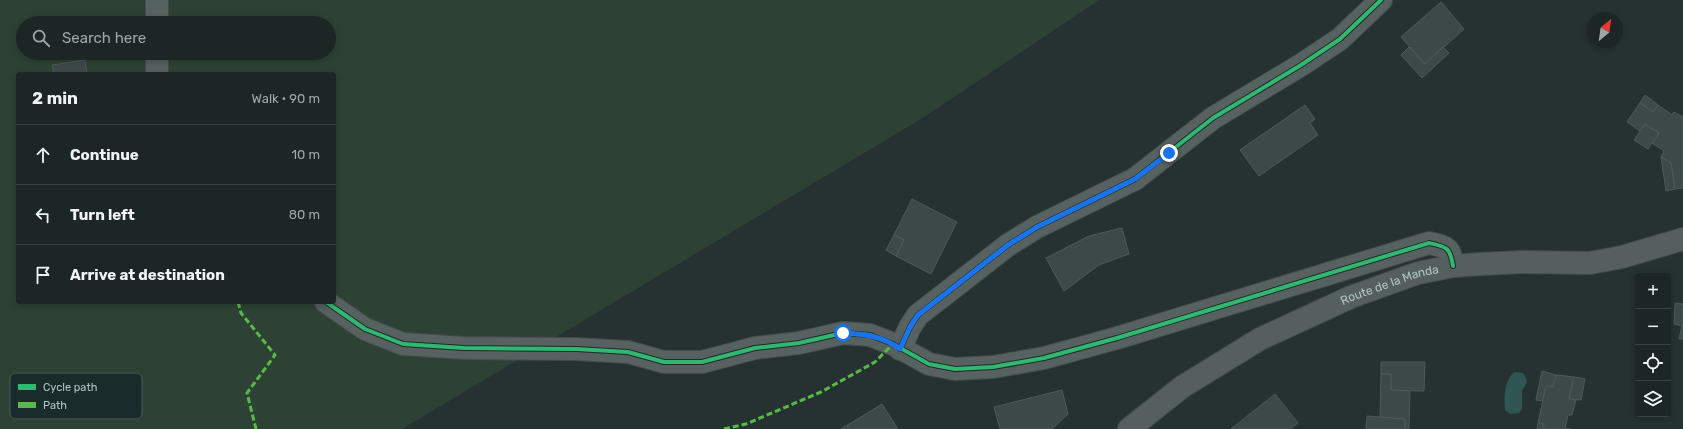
<!DOCTYPE html>
<meta charset="utf-8">
<style>
body{margin:0;font-family:Rubik,sans-serif;background:#293232;color:#f1f3f6}
.controls{position:absolute;right:12px;bottom:12px;display:grid;overflow:hidden;border-radius:4px;box-shadow:0 2px 6px #0003}
.controls button{width:36px;height:36px;display:grid;place-items:center;padding:0;border:0;border-bottom:1px solid #3a4342;background:#1c2625;color:#f1f3f6;font:20px sans-serif}
.compass{position:absolute;left:1587px;top:12px;width:36px;height:36px;border-radius:50%;background:#1c2625;box-shadow:0 2px 6px #0003;rotate:29deg}
.stop{position:absolute;width:12px;height:12px;margin:-9px;border:3px solid #1a73e8;border-radius:50%;background:#fff}
.stop.end{background:#1a73e8;border-color:#fff;box-shadow:0 1px 4px #0008}
.list{margin:0;padding:0;list-style:none}
h2{display:flex;justify-content:space-between;align-items:center;height:52px;margin:0;padding:0 16px;font-size:17px}
h2 small{font-size:13px;font-weight:400;color:#a0a5a7}
.list li{display:grid;grid-template-columns:26px 1fr auto;gap:12px;align-items:center;box-sizing:border-box;height:60px;padding:0 16px;border-top:1px solid #3a4342}
.list b{display:block;font-size:15px;white-space:nowrap}
.list em{font-size:13px;font-style:normal;color:#a0a5a7}
.icon{flex:none;width:22px;height:22px;fill:none;stroke:currentColor;stroke-width:2;stroke-linecap:round;stroke-linejoin:round}
.map{position:relative;flex:none;width:1683px;height:429px;overflow:hidden}
.search{position:absolute;background:#1c2625;box-shadow:0 2px 6px #0003;left:16px;top:16px;width:320px;height:44px;display:flex;align-items:center;gap:10px;box-sizing:border-box;padding:0 14px;border-radius:22px;color:#a0a5a7;font-size:15px}
.panel{position:absolute;background:#1c2625;box-shadow:0 2px 6px #0003;left:16px;top:72px;width:320px;height:232px;border-radius:4px}
.map>svg:first-child{display:block}
.green{fill:#2d4234;fill-rule:evenodd}
.water{fill:#2e5552}
.building{fill:#3d4848;stroke:#4d5a5a}
.lines{fill:none;stroke-linecap:round;stroke-linejoin:round}
.minor-casing{stroke:#434c4c;stroke-width:24}
.secondary-casing{stroke:#434c4c;stroke-width:24}
.minor{stroke:#566160;stroke-width:22}
.secondary{stroke:#545f5e;stroke-width:22}
.quiet{stroke:#58b947;stroke-width:3;stroke-dasharray:6 3;stroke-linecap:butt}
.cycleway-casing{stroke:#192c2b;stroke-width:6}
.cycleway{stroke:#33b770;stroke-width:4}
.route{stroke:#1a73e8;stroke-width:5}
.labels{text-anchor:middle;stroke-width:3.5;stroke-linejoin:round;paint-order:stroke}
.street-label{font-size:12px;fill:#aec4c4;stroke:#192c2b}
.key{fill:#192c2b;stroke:#465a59;stroke-width:1}
.key-label{font-size:11px;fill:#aec4c4}
</style>
<div class="map">
<svg width="1683" height="429" viewBox="0 0 1683 429">
<rect width="100%" height="100%" fill="#253231"/>
<!-- green -->
<path class="green" d="M0 0H1099L921 119 402 429H0ZM23 23H329V53H23ZM18 74H334V302H18Z"/>
<!-- water -->
<path class="water" d="M1514 372 1523 373 1526 378 1527 382 1522 391V409L1519 413 1510 414 1505 410C1504 396 1504 382 1514 372Z"/>
<!-- building -->
<g class="building">
<polygon points="1441,2 1464,29 1425,64 1401,37"/>
<polygon points="1409,47 1425,64 1443,47 1449,53 1422,78 1401,55"/>
<polygon points="85,60 87,74 54,74 52,65"/>
<polygon points="1645,95 1658,105 1653,112 1640,103"/>
<polygon points="1640,103 1653,112 1658,105 1672,115 1674,112 1683,117 1683,188 1675,189 1671,163 1661,157 1664,151 1652,143 1659,133 1645,124 1640,131 1627,122"/>
<polygon points="1305,105 1315,119 1310,123 1318,135 1259,176 1240,150"/>
<polygon points="1645,124 1659,133 1648,149 1634,140"/>
<polygon points="1661,157 1671,163 1675,189 1666,191"/>
<polygon points="912,199 957,222 931,274 896,256 904,240 894,235"/>
<polygon points="1122,228 1129,254 1099,265 1064,291 1046,258 1089,236"/>
<polygon points="894,235 904,240 896,256 886,250"/>
<polygon points="1675,303 1683,304 1683,339 1679,339 1682,326 1674,324"/>
<polygon points="1381,362 1425,362 1424,391 1391,390 1391,374 1381,374"/>
<polygon points="1542,371 1556,375 1553,387 1546,386 1543,401 1536,400"/>
<polygon points="1381,374 1391,374 1391,390 1410,391 1409,429 1405,429 1405,419 1380,418"/>
<polygon points="1556,375 1574,377 1569,399 1576,400 1572,415 1568,415 1565,428 1570,429 1543,429 1544,424 1538,423 1546,386 1553,387"/>
<polygon points="1574,377 1585,379 1581,400 1569,399"/>
<polygon points="1062,390 1068,414 1052,429 1000,429 994,407"/>
<polygon points="1275,394 1298,423 1290,429 1231,429"/>
<polygon points="882,404 898,429 841,429"/>
<polygon points="1367,416 1405,419 1405,429 1366,429"/>
<polygon points="1538,423 1544,424 1543,429 1537,429"/>
</g>
<g class="lines">
<defs>
<g id="minor">
<polyline points="157,0 157,23"/>
<polyline points="157,53 157,74"/>
<path d="M326 302 365 329 403 344 464 348 576 349 628 352 664 362H702L755 348 799 343 843 333 870 335 893 344 929 364 955 369 993 367 1044 358 1117 338 1429 243C1447 247 1450 247 1453 266"/>
<polyline points="900,349 910,327 918,315 1008,245 1037,227 1135,179 1213,118 1301,65 1340,39 1381,0"/>
</g>
<g id="secondary">
<path id="s1" d="M1129 429 1182 387 1260 339 1351 297 1418 273 1453 266 1481 264 1522 262 1590 263 1622 257 1683 239"/>
</g>
</defs>
<!-- minor casing -->
<use href="#minor" class="minor-casing"/>
<!-- secondary casing -->
<use href="#secondary" class="secondary-casing"/>
<!-- minor -->
<use href="#minor" class="minor"/>
<!-- secondary -->
<use href="#secondary" class="secondary"/>
<!-- quiet -->
<g class="quiet">
<polyline points="238,302 241,313 275,355 247,393 256,429"/>
<polyline points="724,429 746,424 821,392 875,362 893,344"/>
</g>
<defs>
<g id="cycleway">
<path d="M326 302 365 329 403 344 464 348 576 349 628 352 664 362H702L755 348 799 343 843 333 870 335 893 344 929 364 955 369 993 367 1044 358 1117 338 1429 243C1447 247 1450 247 1453 266"/>
<polyline points="900,349 910,327 918,315 1008,245 1037,227 1135,179 1213,118 1301,65 1340,39 1381,0"/>
</g>
</defs>
<!-- cycleway casing -->
<use href="#cycleway" class="cycleway-casing"/>
<!-- cycleway -->
<use href="#cycleway" class="cycleway"/>
</g>
<g class="lines">
<!-- route -->
<path class="route" d="M843 333C865 334 882 336 900 349L910 327 918 315 1008 245 1037 227 1135 179 1169 153"/>
</g>
<g class="labels">
<!-- street labels -->
<g class="street-label">
<text dy="4" stroke="none"><textPath href="#s1" startOffset="300">Route de la Manda</textPath></text>
</g>
</g>
<!-- legend -->
<rect x="10" y="373" width="132" height="46" rx="6" class="key"/>
<rect x="18" y="384" width="18" height="6" fill="#33b770"/>
<rect x="18" y="402" width="18" height="6" fill="#58b947"/>
<g class="key-label">
<text x="43" y="391">Cycle path</text>
<text x="43" y="409">Path</text>
</g>
</svg>
<div class="controls">
<button>+</button>
<button>−</button>
<button><svg class="icon" aria-label="locate" viewBox="0 0 24 24"><circle cx="12" cy="12" r="6"/><path d="M12 2v4M12 18v4M2 12h4M18 12h4"/></svg></button>
<button><svg class="icon" aria-label="layers" viewBox="0 0 24 24"><path d="M12 4l9 5-9 5-9-5zM3 14l9 5 9-5"/></svg></button>
</div>
<svg class="compass" viewBox="-18 -18 36 36"><path d="M0-13l5 13h-10z" fill="#e53935"/><path d="M0 13l5-13h-10z" fill="#a0a5a7"/></svg>
<div class="stop" style="left:843px;top:333px"></div>
<div class="stop end" style="left:1169px;top:153px"></div>
<div class="search"><svg class="icon" aria-label="search" viewBox="0 0 24 24"><circle cx="10" cy="10" r="6"/><path d="M15 15l6 6"/></svg>Search here</div>
<section class="panel">
<h2>2 min<small>Walk · 90 m</small></h2>
<ul class="list">
<li><svg class="icon" aria-label="ahead" viewBox="0 0 24 24"><path d="M12 20V5M6 11l6-6 6 6"/></svg><div><b>Continue</b></div><em>10 m</em></li>
<li><svg class="icon" aria-label="left" viewBox="0 0 24 24"><path d="M17 20v-9H6M10 6l-5 5 5 5"/></svg><div><b>Turn left</b></div><em>80 m</em></li>
<li><svg class="icon" aria-label="arrive" viewBox="0 0 24 24"><path d="M6 21V4h12l-3 4 3 4H6"/></svg><div><b>Arrive at destination</b></div></li>
</ul>
</section>
</div>
